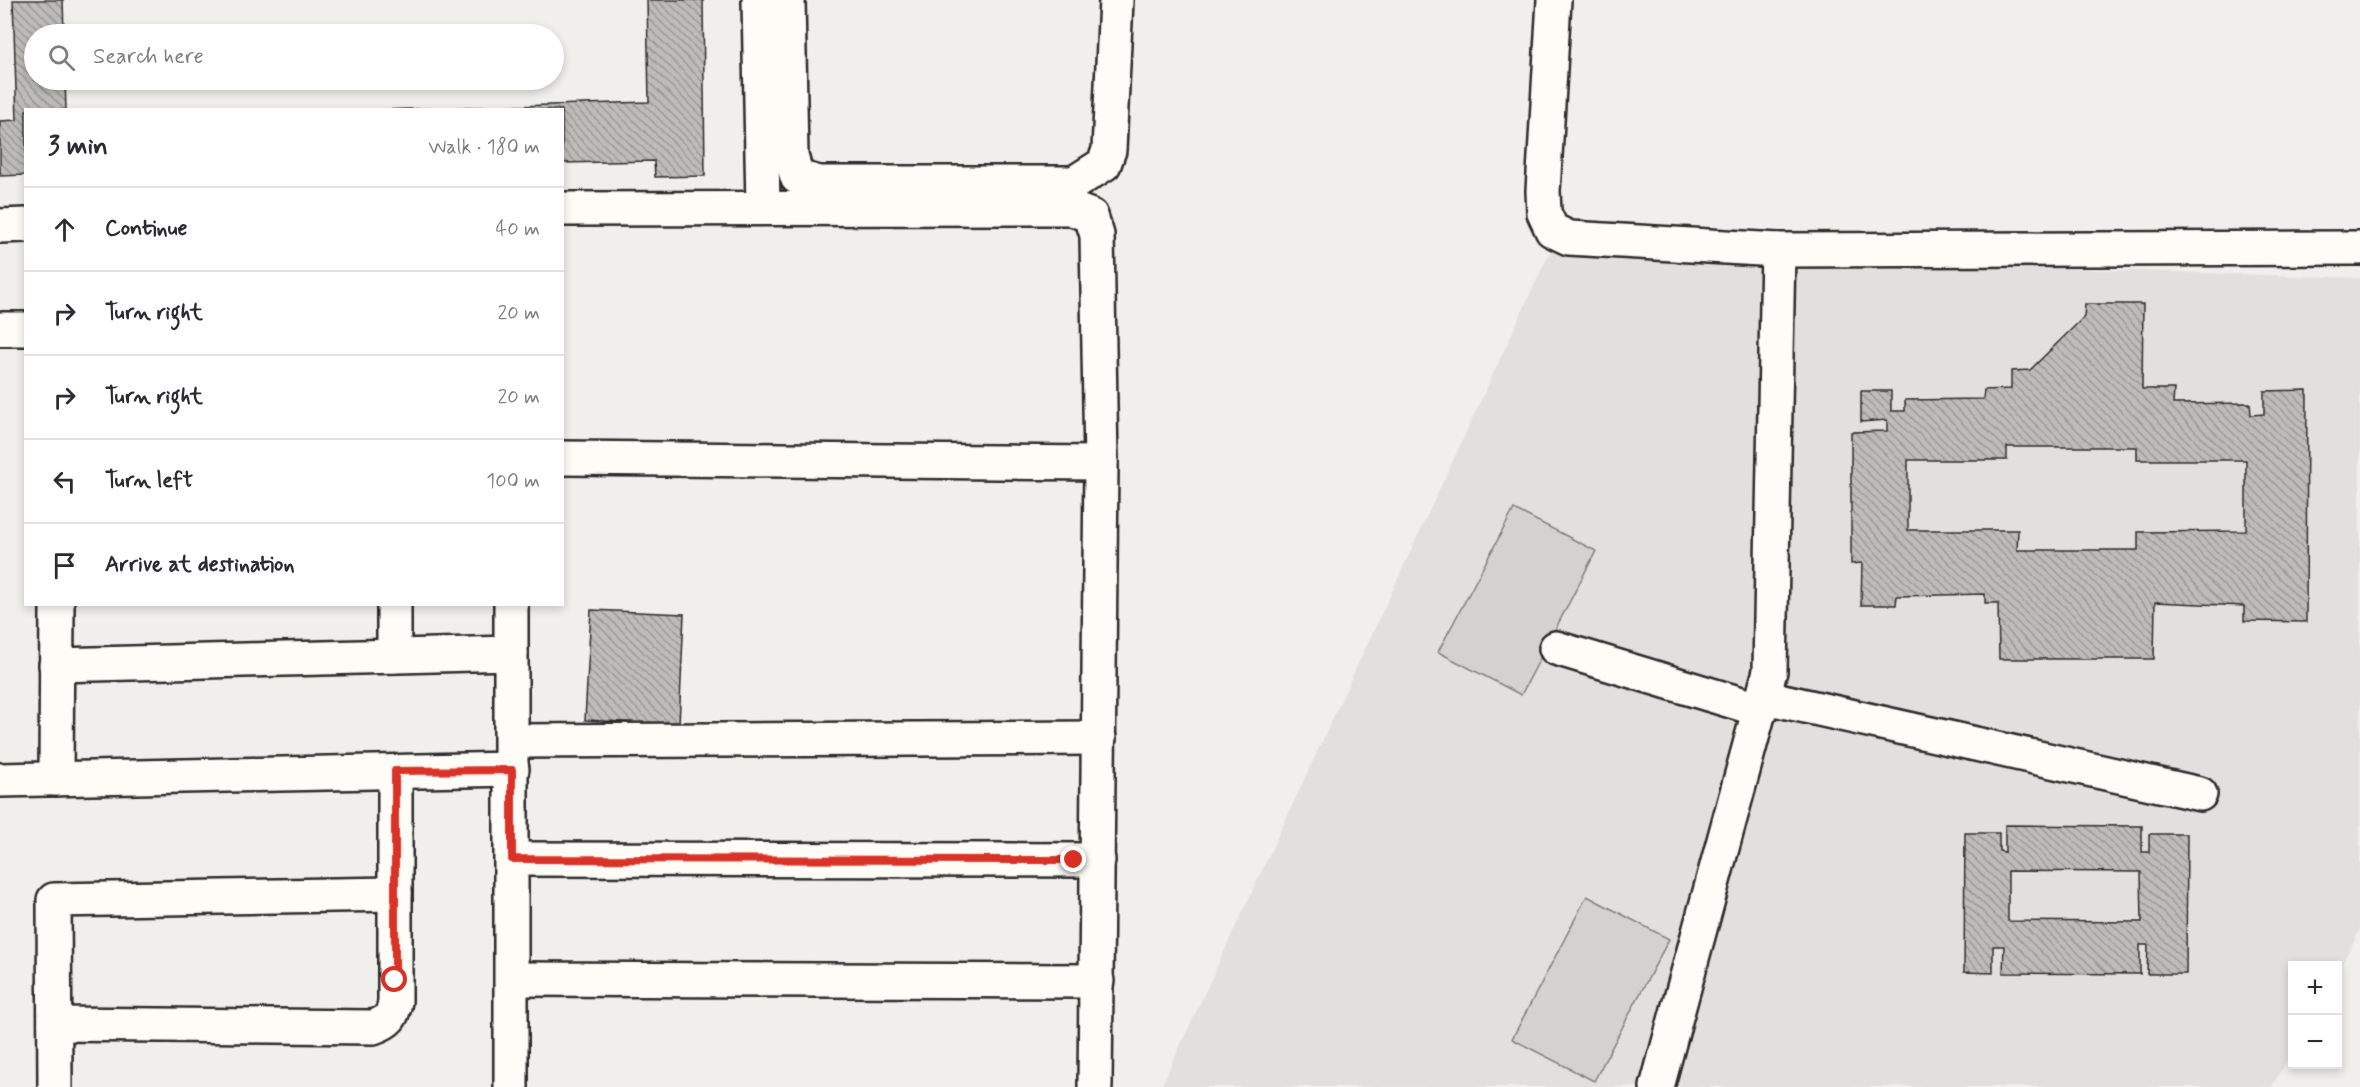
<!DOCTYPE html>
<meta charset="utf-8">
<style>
body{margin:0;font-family:Mynerve,sans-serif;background:#f7f7f7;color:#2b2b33}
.controls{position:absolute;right:18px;bottom:18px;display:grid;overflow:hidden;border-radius:0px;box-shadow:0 3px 9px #0003}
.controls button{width:54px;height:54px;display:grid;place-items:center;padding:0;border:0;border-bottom:2px solid #e1e1e2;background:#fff;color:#2b2b33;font:30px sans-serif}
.stop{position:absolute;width:18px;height:18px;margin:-14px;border:4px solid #d93025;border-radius:50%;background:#fff}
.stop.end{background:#d93025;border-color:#fff;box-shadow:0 2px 6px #0008}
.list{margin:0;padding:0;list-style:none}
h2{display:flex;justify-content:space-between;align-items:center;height:78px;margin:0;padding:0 24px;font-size:26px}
h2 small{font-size:20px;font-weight:400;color:#7c7c81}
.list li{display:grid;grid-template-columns:39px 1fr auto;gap:18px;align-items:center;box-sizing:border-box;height:84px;padding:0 24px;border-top:2px solid #e1e1e2}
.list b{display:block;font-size:22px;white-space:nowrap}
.list em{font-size:20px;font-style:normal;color:#7c7c81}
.icon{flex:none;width:33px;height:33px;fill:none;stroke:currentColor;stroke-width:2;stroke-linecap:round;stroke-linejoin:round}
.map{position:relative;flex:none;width:2360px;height:1087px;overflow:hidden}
.search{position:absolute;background:#fff;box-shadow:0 3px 9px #0003;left:24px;top:24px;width:540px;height:66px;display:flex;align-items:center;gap:15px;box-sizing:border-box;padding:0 21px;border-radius:33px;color:#7c7c81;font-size:22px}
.panel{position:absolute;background:#fff;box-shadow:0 3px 9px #0003;left:24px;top:108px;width:540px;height:498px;border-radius:0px}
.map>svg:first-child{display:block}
.built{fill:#e1e0dc}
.pitch{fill:#d3d2cf;stroke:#7f7e7d;stroke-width:1.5}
.building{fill:url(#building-back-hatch);stroke:#2b2b2b;stroke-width:1.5;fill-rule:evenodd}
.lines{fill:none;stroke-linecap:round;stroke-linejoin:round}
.minor-casing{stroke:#2b2b2b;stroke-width:38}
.minor{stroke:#fdfcf7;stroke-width:33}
.route{stroke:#d93025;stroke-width:8}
</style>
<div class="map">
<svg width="2360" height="1087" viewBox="0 0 2360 1087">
<defs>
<pattern id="building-back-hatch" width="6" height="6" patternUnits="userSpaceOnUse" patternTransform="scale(1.5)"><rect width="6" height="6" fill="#bdbcb8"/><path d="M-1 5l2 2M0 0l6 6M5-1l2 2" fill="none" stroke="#9a9996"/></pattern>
</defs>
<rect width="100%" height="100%" fill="#f0efeb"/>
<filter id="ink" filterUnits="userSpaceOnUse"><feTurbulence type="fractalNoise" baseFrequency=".0167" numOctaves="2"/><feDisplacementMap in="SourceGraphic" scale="12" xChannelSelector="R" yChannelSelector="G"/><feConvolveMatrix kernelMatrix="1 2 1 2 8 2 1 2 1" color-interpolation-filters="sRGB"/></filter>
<g filter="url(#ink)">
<!-- built -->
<polygon class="built" points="1550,252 2360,278 2360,930 2338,971 2338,966 2292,966 2292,1051 2272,1087 1161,1087"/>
<!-- pitch -->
<g class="pitch">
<polygon points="1514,509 1596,551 1521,695 1438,652"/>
<polygon points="1587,896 1669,939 1594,1081 1512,1039"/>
</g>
<!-- building -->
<g class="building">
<polygon points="13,0 63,0 64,34 34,34 34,80 65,80 66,110 26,110 26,175 0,176 0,121 17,120"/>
<polygon points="647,0 703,0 705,176 655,177 654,161 562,163 562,110 379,110 649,102"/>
<path d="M2085 304H2143L2142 389H2174L2173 404 2250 403 2251 415 2264 414V391L2307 390 2306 622 2244 621V606L2155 602 2154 659H1999L1998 603H1985V594L1897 596 1896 605H1861L1862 563 1851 564V432L1887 431V420L1861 422V391H1891V411H1905V400L1983 399 1984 390 2011 389V371L2030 370 2084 317ZM2007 447H2137V460H2246V531L2138 532V550H2017L2018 530H1908V460H2007Z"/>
<polygon points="591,610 684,614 679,725 585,720"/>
<path d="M2005 825 2142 826V852H2149V834H2187L2186 974H2147L2148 945H2140V974L2003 973 2004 946H1993V973L1964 972 1965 833H1999V851L2005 852ZM2008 871 2141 872 2142 922 2008 921Z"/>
</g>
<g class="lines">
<defs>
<g id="minor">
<polyline points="759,0 763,207"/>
<polyline points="788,0 791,156 797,177 819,183 1074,183 1104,164 1109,150 1116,0"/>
<polyline points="1554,0 1543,191 1544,213 1552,230 1569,238 1778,250 1770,671 1657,1087"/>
<polyline points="562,209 1070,208 1091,216 1097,235 1101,463 1095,1087"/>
<polyline points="0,226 26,225"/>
<polyline points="1778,250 2360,248"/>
<polyline points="0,329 26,329"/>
<polyline points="562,458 1101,463"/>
<polyline points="394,604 394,656"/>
<polyline points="511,604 511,1087"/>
<polyline points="1556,648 1761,710"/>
<polyline points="56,665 511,653"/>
<polyline points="1765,697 2200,794"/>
<polyline points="512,741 1099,738"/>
<polyline points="56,779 57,604"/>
<polyline points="0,780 512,769"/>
<polyline points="512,859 1098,860"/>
<polyline points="513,979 1097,981"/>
<path d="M55 1024 373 1027C388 1022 393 1017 395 1001V772"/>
<polyline points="55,1087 54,900 395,894"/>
</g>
</defs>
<!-- minor casing -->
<use href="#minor" class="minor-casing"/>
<!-- minor -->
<use href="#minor" class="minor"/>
</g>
</g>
<g class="lines" filter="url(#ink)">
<!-- route -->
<polyline class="route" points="395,980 395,771 512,770 512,859 1074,860"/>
</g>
</svg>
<div class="controls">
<button>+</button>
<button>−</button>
</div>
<div class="stop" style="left:395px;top:980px"></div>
<div class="stop end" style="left:1074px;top:860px"></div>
<div class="search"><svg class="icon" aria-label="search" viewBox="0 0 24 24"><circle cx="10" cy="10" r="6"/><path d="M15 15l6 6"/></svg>Search here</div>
<section class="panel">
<h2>3 min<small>Walk · 180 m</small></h2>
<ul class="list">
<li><svg class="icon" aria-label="ahead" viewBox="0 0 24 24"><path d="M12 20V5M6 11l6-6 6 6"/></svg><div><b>Continue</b></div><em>40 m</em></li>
<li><svg class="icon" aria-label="right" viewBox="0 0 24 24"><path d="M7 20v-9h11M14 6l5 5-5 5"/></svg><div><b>Turn right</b></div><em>20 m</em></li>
<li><svg class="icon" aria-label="right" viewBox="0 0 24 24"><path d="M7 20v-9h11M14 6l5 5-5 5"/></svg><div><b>Turn right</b></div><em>20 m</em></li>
<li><svg class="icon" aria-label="left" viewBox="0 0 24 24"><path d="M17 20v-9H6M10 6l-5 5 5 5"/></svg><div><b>Turn left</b></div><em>100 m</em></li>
<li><svg class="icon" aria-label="arrive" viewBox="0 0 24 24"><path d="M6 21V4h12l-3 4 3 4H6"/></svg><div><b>Arrive at destination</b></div></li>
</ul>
</section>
</div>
